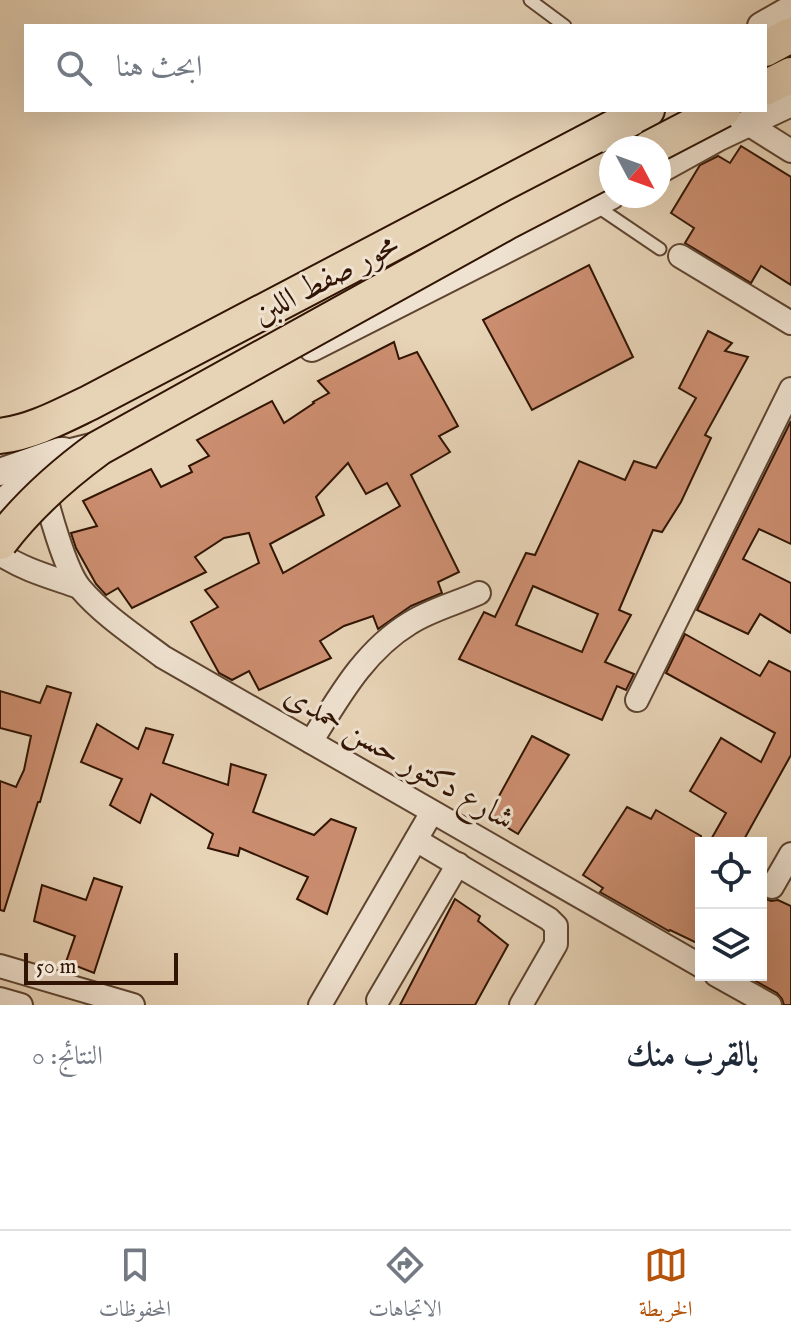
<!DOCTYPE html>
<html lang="ar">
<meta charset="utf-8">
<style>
body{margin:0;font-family:"IM FELL English",Amiri,serif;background:#f2f2f3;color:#1f2937;direction:rtl}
.controls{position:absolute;right:24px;bottom:24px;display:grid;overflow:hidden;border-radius:0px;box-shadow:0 8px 32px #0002}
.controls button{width:72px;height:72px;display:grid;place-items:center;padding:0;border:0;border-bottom:2px solid #e0e1e3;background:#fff;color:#1f2937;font:40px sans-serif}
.compass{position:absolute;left:599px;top:136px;width:72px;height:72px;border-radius:50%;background:#fff;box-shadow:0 8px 32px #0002;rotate:131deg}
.scale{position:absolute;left:24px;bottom:20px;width:154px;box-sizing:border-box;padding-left:8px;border:4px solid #311403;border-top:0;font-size:22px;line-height:28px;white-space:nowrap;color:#311403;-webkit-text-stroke:6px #efe2d0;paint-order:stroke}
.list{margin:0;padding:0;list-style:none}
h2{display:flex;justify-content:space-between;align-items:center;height:104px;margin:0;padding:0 32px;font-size:34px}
h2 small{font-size:26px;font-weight:400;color:#747a83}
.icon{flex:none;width:44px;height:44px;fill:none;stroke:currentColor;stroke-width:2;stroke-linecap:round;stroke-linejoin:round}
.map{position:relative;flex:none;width:791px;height:1005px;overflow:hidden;direction:ltr}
.search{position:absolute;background:#fff;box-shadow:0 8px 32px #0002;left:24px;right:24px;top:24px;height:88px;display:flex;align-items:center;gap:20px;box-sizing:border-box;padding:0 28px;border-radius:0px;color:#747a83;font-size:30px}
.sheet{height:224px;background:#fff}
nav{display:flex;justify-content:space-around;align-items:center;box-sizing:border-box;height:112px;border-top:2px solid #e0e1e3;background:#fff;font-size:22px;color:#747a83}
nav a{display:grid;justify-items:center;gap:4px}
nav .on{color:#b45309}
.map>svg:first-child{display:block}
.building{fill:#cc8e70;stroke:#311403;stroke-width:2;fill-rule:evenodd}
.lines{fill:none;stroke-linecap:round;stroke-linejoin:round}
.service-casing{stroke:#5e4430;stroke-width:15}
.minor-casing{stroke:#5e4430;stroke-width:26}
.tertiary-casing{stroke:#5e4430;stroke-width:30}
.primary-casing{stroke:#311403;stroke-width:38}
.service{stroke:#efe2d0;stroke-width:11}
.minor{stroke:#efe2d0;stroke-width:22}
.tertiary{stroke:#efe2d0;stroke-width:26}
.primary{stroke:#e7d3b6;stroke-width:34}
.primary-bridge-casing{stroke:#311403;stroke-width:38;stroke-linecap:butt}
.primary-bridge{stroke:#e7d3b6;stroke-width:34}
.labels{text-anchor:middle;stroke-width:6;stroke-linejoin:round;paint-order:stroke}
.street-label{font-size:32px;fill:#311403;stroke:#efe2d0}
</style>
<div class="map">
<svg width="791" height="1005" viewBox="0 0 791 1005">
<rect width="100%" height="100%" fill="#e7d3b6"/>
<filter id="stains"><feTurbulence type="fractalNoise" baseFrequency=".0025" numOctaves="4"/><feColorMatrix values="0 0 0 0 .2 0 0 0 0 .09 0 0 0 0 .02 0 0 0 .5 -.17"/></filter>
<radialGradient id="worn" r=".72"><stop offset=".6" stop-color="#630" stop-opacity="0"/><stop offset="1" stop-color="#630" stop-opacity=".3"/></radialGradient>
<!-- building -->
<g class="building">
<polygon points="741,146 791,177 791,285 761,266 751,283 685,243 694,228 671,213 700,165 718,156 730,163"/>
<polygon points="589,265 633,357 532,410 483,320"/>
<path d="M708 331 732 343 725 351 748 357 705 435 711 438 681 502 662 532 653 530 619 610 631 615 605 662 634 674 626 690 617 686 602 720 459 659 484 612 495 617 526 553 535 555 579 461 625 480 634 461 656 468 696 398 679 388ZM533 586 598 614 582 652 516 625Z"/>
<path d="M394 342 399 359 417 352 458 426 439 436 450 452 411 475 459 572 438 582 442 593 411 606 378 629 373 616 344 626 320 641 331 658 259 690 249 671 232 680 219 673 191 622 218 607 205 590 259 563 249 533 224 538 195 557 206 572 132 608 118 588 106 595 96 584 76 548 71 533 97 526 83 501 151 469 161 487 192 472 189 466 209 456 197 440 272 401 284 423 314 403 313 402 329 393 318 381ZM348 463 366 494 387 483 400 506 283 573 270 544 324 515 316 497Z"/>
<polygon points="791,421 791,544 759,529 743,559 791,583 791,633 760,614 748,634 697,610"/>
<polygon points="685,634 760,676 769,661 791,672 791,755 742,843 709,843 726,813 690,791 721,738 761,762 775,733 666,673"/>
<polygon points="47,686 71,693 40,802 38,802 4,911 0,910 0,781 16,787 24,770 31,736 0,728 0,691 40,703"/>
<polygon points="97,724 138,749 146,728 173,735 163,763 228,785 231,764 266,775 253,812 314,835 331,819 356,828 327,914 297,899 308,877 240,848 238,856 208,848 213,834 151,794 140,823 110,805 122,779 81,762"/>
<polygon points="532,736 569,755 518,834 488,816"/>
<polygon points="627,807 651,819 656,810 701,836 701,945 670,930 669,931 600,892 603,888 583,875"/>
<polygon points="94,878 122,887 94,973 66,962 75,936 34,921 42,885 86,900"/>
<polygon points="761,895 766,899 771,901 778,900 791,906 791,1005 784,1005 782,999 777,993 745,975 761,975"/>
<polygon points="455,899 480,916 478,921 508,945 475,1005 400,1005"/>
</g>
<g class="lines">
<defs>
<g id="service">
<polyline points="530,0 565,26"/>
<polyline points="595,205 660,249"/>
</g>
<g id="minor">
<polyline points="748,124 791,151"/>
<polyline points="680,256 791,323"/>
<path d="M42 482C48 507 65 570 80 588 103 615 135 636 163 657L701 966"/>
<path d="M0 554C24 570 51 577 79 587"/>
<polyline points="637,700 791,389"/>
<path d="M311 742C339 697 364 651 410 623 430 610 457 603 479 593"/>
<polyline points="416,840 549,919 556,926 556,944 521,1005"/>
<polyline points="772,887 791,854"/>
<polyline points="0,966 133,1005"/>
<polyline points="716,975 770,1005"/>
<polyline points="0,999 21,1005"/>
<polyline points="378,1000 458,864"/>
<polyline points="320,1005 432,812"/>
</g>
<g id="tertiary">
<polyline points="761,26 791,9"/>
<polyline points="659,170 717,138 791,103"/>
<polyline points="312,348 611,196"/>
<polyline points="0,472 60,451 64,451 67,453 99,445"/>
<polyline points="0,505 21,486 56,463"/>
</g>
<g id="primary">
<polyline points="765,49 791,35"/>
<polyline points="765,88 791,75"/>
<path d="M0 436C32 432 60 417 89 403L647 110"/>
</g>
</defs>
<!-- service casing -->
<use href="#service" class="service-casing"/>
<!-- minor casing -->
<use href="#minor" class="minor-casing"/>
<!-- tertiary casing -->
<use href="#tertiary" class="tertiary-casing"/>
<!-- primary casing -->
<use href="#primary" class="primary-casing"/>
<!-- service -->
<use href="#service" class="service"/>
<!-- minor -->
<use href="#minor" class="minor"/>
<!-- tertiary -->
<use href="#tertiary" class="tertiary"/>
<!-- primary -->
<use href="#primary" class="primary"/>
<defs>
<g id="primary-bridge">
<polyline points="650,148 723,110"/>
<path d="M0 542C28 505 62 475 99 448L507 222 611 168"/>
</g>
</defs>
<!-- primary-bridge casing -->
<use href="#primary-bridge" class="primary-bridge-casing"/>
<!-- primary-bridge -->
<use href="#primary-bridge" class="primary-bridge"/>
</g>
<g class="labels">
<!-- street labels -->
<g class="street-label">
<text transform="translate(325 278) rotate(-28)" y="11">محور صفط اللبن</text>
<text transform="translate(400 756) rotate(30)" y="11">شارع دكتور حسن حمدى</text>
</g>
</g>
<rect width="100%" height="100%" filter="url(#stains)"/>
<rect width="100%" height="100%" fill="url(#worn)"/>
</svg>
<div class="controls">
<button><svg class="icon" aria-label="locate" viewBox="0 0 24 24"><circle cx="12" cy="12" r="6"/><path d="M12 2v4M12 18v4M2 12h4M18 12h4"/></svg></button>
<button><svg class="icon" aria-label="layers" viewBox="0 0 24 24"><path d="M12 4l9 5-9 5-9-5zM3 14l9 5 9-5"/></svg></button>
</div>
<svg class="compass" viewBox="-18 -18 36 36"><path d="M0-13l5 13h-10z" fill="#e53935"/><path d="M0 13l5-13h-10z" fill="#747a83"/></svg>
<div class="scale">50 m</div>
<div class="search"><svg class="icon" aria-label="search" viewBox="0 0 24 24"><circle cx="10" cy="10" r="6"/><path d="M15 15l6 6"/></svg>ابحث هنا</div>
</div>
<section class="sheet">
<h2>بالقرب منك<small>النتائج: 0</small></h2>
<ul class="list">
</ul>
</section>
<nav>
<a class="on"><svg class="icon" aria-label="map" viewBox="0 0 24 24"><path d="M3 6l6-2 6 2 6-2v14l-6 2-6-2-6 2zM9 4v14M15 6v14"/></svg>الخريطة</a>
<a><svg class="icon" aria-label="directions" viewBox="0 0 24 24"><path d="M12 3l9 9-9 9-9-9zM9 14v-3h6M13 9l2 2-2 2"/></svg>الاتجاهات</a>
<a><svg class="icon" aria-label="saved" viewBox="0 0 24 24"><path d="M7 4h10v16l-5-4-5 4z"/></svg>المحفوظات</a>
</nav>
